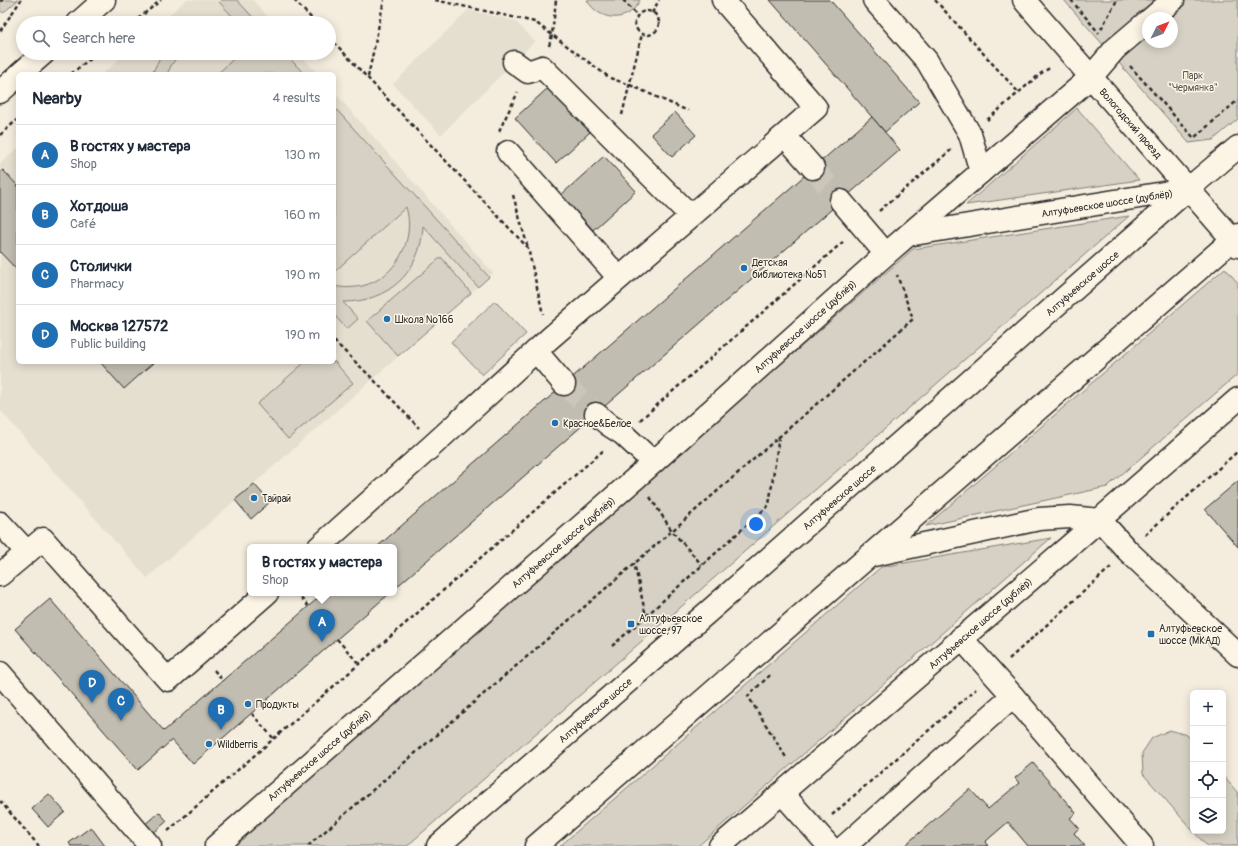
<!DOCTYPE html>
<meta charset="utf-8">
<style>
body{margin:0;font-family:Pangolin,sans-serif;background:#f2f2f3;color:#1f2937}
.controls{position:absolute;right:12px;bottom:12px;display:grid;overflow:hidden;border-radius:6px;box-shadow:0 2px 10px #0003}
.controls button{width:36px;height:36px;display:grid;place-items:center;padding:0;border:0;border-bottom:1px solid #e0e1e3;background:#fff;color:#1f2937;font:20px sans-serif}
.compass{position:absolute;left:1142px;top:12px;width:36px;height:36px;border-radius:50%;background:#fff;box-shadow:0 2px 10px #0003;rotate:48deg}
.you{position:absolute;left:756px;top:524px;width:14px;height:14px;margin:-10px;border:3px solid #fff;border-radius:50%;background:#1a73e8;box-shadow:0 0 0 6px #1a73e833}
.badge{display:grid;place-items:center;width:26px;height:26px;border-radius:50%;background:#1f6fb2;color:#fff;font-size:13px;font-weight:700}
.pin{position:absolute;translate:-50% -33px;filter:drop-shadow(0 1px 2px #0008)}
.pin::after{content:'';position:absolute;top:21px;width:14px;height:12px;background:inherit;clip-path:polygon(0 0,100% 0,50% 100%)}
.popup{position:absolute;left:247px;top:544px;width:150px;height:52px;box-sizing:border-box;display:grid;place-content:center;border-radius:6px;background:#fff;filter:drop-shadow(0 1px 3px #0005);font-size:13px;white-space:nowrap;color:#747a83}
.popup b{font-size:15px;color:#1f2937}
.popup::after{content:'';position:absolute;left:50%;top:100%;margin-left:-8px;border:8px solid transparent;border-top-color:#fff}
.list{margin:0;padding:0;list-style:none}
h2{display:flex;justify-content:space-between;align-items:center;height:52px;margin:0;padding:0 16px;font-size:17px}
h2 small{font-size:13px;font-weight:400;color:#747a83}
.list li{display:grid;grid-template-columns:26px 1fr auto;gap:12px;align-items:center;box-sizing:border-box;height:60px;padding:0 16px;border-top:1px solid #e0e1e3}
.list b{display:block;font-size:15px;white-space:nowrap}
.list p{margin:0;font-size:13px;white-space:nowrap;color:#747a83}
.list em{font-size:13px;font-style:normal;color:#747a83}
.icon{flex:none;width:22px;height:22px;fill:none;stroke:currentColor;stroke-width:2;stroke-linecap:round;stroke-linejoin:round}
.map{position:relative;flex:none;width:1238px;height:846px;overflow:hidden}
.search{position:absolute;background:#fff;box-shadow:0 2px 10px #0003;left:16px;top:16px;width:320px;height:44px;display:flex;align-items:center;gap:10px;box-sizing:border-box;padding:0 14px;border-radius:22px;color:#747a83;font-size:15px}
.panel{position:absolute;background:#fff;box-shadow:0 2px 10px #0003;left:16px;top:72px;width:320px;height:292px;border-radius:6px}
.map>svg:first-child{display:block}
.built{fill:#e5dfd0}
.green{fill:#d6d1c4;stroke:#807e78;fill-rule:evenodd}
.building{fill:#c2bdb1;stroke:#2b2b2b}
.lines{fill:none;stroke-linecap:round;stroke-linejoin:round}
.minor-tunnel{stroke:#ccc6ba;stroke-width:22;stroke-dasharray:22 11;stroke-linecap:butt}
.minor-casing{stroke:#2b2b2b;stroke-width:25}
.major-casing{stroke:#2b2b2b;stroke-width:25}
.path{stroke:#2b2b2b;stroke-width:2.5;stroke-dasharray:4 3;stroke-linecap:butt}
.minor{stroke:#fcf5e5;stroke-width:22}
.major{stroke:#fcf5e5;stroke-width:22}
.poi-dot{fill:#1f6fb2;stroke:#fcf5e5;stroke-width:1.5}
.labels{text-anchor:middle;stroke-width:3;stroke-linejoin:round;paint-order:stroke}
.park-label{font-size:10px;fill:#565451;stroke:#fcf5e5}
.street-label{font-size:10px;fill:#2b2b2b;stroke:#fcf5e5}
.poi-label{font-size:10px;fill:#2b2b2b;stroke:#fcf5e5;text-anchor:start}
</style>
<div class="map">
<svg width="1238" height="846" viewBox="0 0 1238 846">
<rect width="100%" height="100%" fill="#f4edde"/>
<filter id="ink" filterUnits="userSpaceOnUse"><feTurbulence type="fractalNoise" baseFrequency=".025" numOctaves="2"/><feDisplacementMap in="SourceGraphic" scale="8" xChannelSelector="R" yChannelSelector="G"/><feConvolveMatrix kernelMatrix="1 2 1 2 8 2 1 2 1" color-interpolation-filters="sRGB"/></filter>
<g filter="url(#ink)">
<!-- built -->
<g class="built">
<polygon points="186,0 253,0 273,23 160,23"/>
<polygon points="468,10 515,21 535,41 441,135 393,84"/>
<polygon points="126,53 299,53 318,74 102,74"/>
<polygon points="334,92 493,273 147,578 0,410 0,164 18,148 18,362 334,362"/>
</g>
<!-- green -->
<g class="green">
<polygon points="0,0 18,0 3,13 0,10"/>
<path d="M221 0H237L258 23H201C212 19 223 19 235 19L219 2Z"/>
<path d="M587 0H640C629 24 599 22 587 0Z"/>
<path d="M1064 0H1238V119L1213 140 1189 143ZM1148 18H1172V42H1148Z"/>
<polygon points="162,53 180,53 172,64 167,74 152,74"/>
<polygon points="240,53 285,53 304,74 217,74"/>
<path d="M334 107 489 277 478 287 423 226C421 272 389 302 343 302L358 319 347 329 334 315V302L335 301H334V286C343 288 352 288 362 286 396 278 416 240 406 207L334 272Z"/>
<polygon points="1077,108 1139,180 966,205"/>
<polygon points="1129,216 407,846 229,846 913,249"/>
<polygon points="441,257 471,293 398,356 367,321"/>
<polygon points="1225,268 1238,283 1238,374 1107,487 926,526"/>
<polygon points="495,301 526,334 482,375 451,342"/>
<polygon points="334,361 353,383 288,439 257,404 305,362 334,362"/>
<polygon points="1051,538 698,846 560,846 881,567"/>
<polygon points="1170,730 1187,735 1193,742 1193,831 1143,774 1142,753 1152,738"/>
<polygon points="1223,776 1238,793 1238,846 1207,846 1193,831 1223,831"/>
</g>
<!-- building -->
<g class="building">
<polygon points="770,0 830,0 919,102 885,132"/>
<polygon points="549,87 590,132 556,163 515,118"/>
<polygon points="675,112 696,135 672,157 651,134"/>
<polygon points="872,117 900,150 394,589 394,547 377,547"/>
<polygon points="604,156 636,191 593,230 561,195"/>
<polygon points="3,170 18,186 18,271 0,252 0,172"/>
<polygon points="100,362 154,362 124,389"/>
<polygon points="1238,481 1238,547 1205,509"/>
<polygon points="254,484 270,502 251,519 235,500"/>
<polygon points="324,593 390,593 193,764 172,740 138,770 15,629 50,599 164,731"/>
<polygon points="1033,763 1076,813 1070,818 1079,828 1074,833 1085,846 1028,846 1008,822 985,842 988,846 904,846 970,789 988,809 1019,783 1015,778"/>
<polygon points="49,794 65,812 48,827 32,809"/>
<polygon points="159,812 167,821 150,836 142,827"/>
<polygon points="91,827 105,846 71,846 69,843"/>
</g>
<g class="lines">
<!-- minor-tunnel -->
<g class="minor-tunnel">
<polyline points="813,168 841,201"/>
<polyline points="564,384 596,414"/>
</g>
<defs>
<g id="minor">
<polyline points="874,0 927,61 970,134 981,172"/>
<polyline points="1024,0 1238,246"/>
<polyline points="1152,18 1173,0"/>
<polyline points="78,23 104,0"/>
<polyline points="514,62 528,72 542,67 691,216"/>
<polyline points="20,74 44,53"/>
<polyline points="0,92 18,76"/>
<polyline points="785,136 813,168"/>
<polyline points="508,152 619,278"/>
<polyline points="841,201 886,254"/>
<polyline points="908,235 1091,77 1115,49 1148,21"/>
<polyline points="536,351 564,384"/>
<polyline points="596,414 609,425 623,434 653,462"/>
<polyline points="0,523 27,552"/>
<polyline points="319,547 434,444 549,339 816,108 723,0"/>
<polyline points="869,556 1039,519 1070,517 1100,520 1128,551 1238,655"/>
<polyline points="0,575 43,539 168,680 267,593"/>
<polyline points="961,638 1013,696 1142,846"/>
<polyline points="0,673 150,846"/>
<polyline points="782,793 829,846"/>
<polyline points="216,846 637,477 886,254 908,235 1188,189"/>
<polyline points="720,846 1074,542 1238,399"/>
<polyline points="845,846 1013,696"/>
</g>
<g id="major">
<polyline points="438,846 716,605 1188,189 1238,147"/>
<polyline points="536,846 1238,235"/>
</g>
</defs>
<!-- minor casing -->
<use href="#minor" class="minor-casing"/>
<!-- major casing -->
<use href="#major" class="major-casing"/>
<!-- path -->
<g class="path">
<polyline points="294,0 316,23"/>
<polyline points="435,0 535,22 610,78 630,85 688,111"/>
<polyline points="623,0 638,16"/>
<polyline points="935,0 1019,93"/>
<polyline points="1071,0 1099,33"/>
<polyline points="0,1 3,0"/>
<circle cx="647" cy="23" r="12"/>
<polyline points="652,13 659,0"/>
<polyline points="133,23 161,0"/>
<polyline points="1101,29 1117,0"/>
<polyline points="0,31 21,0"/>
<polyline points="329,37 528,248 543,314"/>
<polyline points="549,46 552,35 556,0"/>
<polyline points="1130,66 1194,138 1238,100"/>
<polyline points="71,74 97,53"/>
<polyline points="368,77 384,0"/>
<polyline points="622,115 642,34"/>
<polyline points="987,120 1040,74 1051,67"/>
<polyline points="499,131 518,92"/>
<polyline points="0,135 18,119"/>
<polyline points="513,195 528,248"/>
<polyline points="879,211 951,150"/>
<polyline points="334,341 373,379 419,428"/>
<polyline points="640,420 845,240"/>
<polyline points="650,497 672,531 702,565"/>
<polyline points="1145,535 1238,451"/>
<polyline points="296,593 308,606"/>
<polyline points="646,616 769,505 779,436"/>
<polyline points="337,639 359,664"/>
<polyline points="612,646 646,616 634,563"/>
<polyline points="1009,659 1111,567"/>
<polyline points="214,670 223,681"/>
<polyline points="770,675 748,696 787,759"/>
<polyline points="252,714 274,739"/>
<polyline points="0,801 39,846"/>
<polyline points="832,815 976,689"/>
<polyline points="168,831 605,449"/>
<polyline points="308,846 672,531 913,319 897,275"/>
</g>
<!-- minor -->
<use href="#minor" class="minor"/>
<!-- major -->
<use href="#major" class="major"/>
</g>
</g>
<!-- markers -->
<g class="poi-dot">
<circle cx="744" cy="268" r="4"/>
<circle cx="387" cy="319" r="4"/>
<circle cx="555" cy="423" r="4"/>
<circle cx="254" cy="498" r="4"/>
<rect x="627" y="620" width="8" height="8" rx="2"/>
<rect x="1147" y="630" width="8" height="8" rx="2"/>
<circle cx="248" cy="704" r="4"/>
<circle cx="209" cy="744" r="4"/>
</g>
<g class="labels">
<!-- park labels -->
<g class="park-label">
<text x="1193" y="79">Парк<tspan x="1193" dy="12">"Чермянка"</tspan></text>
</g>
<!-- street labels -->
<g class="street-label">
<text transform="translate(1131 123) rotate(49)" y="4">Вологодский проезд</text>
<text transform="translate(1107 203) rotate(-9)" y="4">Алтуфьевское шоссе (дублёр)</text>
<text transform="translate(1082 283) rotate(-41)" y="4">Алтуфьевское шоссе</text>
<text transform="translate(805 326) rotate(-42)" y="4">Алтуфьевское шоссе (дублёр)</text>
<text transform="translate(839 497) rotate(-41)" y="4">Алтуфьевское шоссе</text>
<text transform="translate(563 542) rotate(-41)" y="4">Алтуфьевское шоссе (дублёр)</text>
<text transform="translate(980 623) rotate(-41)" y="4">Алтуфьевское шоссе (дублёр)</text>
<text transform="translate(595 710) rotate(-41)" y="4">Алтуфьевское шоссе</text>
<text transform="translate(319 755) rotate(-41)" y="4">Алтуфьевское шоссе (дублёр)</text>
</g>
<!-- poi labels -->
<g class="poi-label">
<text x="752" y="266">Детская<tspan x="752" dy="12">библиотека №51</tspan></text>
<text x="395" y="323">Школа №166</text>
<text x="563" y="427">Красное&amp;Белое</text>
<text x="262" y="502">Тайрай</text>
<text x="639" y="622">Алтуфьевское<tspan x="639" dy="12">шоссе, 97</tspan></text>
<text x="1159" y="632">Алтуфьевское<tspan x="1159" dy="12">шоссе (МКАД)</tspan></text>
<text x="256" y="708">Продукты</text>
<text x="217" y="748">Wildberris</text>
</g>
</g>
</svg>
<div class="controls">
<button>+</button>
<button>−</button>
<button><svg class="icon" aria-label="locate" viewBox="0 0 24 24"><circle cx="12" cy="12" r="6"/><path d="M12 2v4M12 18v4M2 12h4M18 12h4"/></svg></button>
<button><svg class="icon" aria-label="layers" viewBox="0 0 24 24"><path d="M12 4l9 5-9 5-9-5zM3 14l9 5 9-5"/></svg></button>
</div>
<svg class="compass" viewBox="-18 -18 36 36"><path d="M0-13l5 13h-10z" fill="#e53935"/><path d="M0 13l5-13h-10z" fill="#747a83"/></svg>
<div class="you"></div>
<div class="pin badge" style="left:322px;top:642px">A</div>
<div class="popup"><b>В гостях у мастера</b>Shop</div>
<div class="pin badge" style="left:221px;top:730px">B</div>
<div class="pin badge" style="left:121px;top:721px">C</div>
<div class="pin badge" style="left:92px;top:703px">D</div>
<div class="search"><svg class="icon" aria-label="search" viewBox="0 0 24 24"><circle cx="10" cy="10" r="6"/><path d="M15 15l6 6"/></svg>Search here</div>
<section class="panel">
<h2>Nearby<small>4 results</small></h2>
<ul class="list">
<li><span class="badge">A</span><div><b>В гостях у мастера</b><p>Shop</p></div><em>130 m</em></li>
<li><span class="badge">B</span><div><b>Хотдоша</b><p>Café</p></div><em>160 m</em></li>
<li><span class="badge">C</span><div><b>Столички</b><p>Pharmacy</p></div><em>190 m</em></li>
<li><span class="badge">D</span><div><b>Москва 127572</b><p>Public building</p></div><em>190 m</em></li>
</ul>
</section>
</div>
